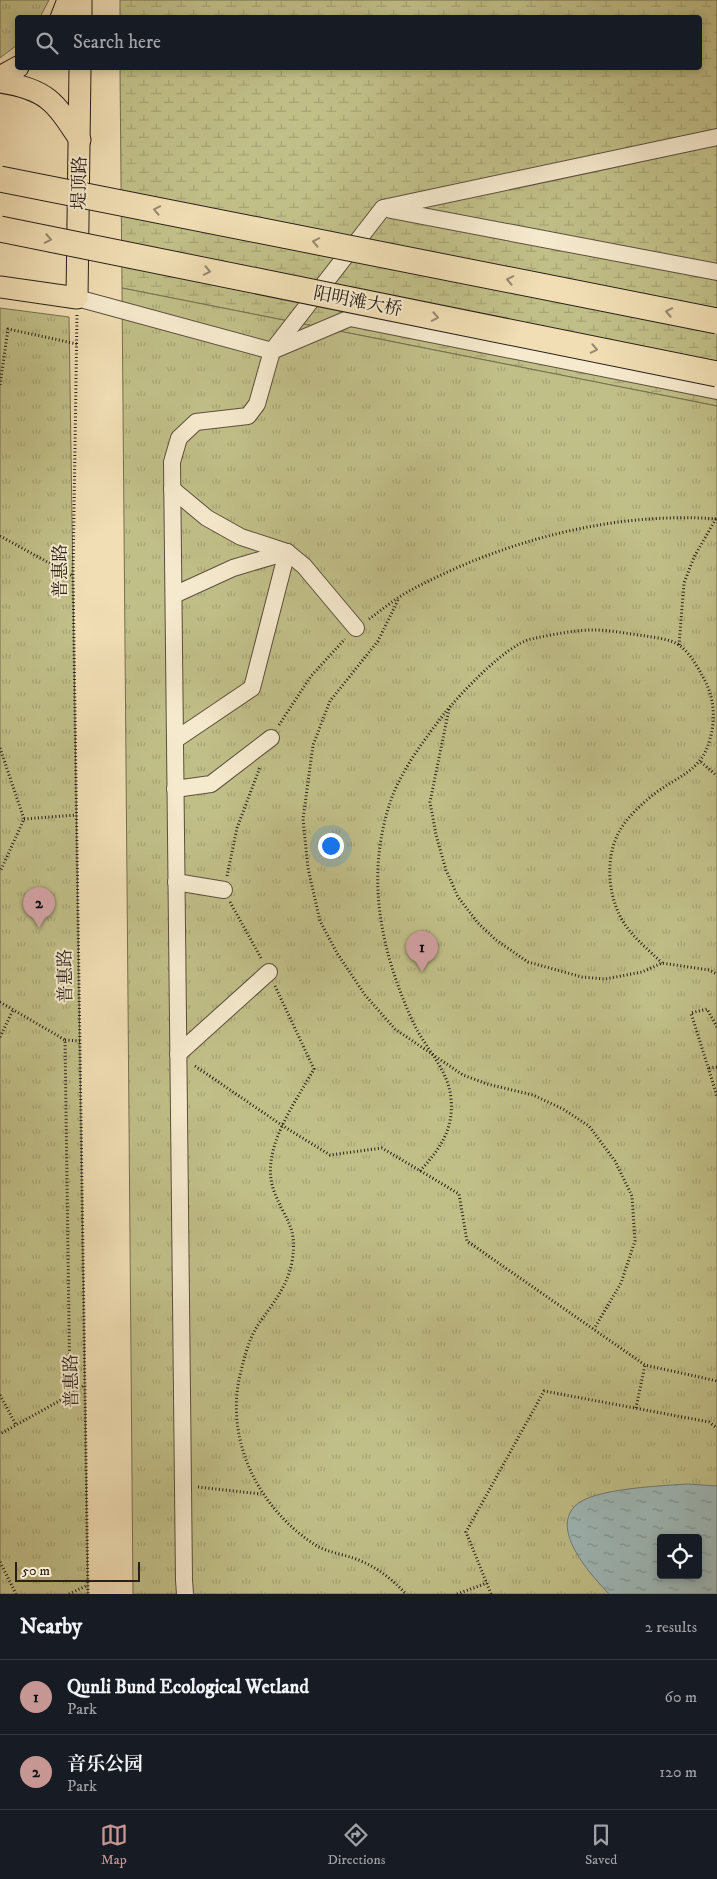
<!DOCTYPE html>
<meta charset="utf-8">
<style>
body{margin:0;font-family:"IM FELL DW Pica","Noto Serif SC",serif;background:#20242c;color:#f1f3f6}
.controls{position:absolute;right:15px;bottom:15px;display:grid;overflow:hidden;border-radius:5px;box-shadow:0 2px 8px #0003}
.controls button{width:45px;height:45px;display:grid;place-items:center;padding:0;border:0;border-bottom:1px solid #363941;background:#171b24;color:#f1f3f6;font:25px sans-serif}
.scale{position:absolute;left:15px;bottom:12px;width:125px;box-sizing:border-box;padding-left:5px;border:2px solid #292018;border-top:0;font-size:14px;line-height:18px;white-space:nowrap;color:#292018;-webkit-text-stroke:4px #f6eace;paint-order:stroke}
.you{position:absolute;left:330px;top:845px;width:18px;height:18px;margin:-12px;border:4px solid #fff;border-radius:50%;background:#1a73e8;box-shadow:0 0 0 8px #1a73e833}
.badge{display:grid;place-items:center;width:32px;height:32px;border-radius:50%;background:#c59692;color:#111;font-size:16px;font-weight:700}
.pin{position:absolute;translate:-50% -41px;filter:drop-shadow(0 1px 2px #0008)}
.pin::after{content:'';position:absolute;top:26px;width:18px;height:15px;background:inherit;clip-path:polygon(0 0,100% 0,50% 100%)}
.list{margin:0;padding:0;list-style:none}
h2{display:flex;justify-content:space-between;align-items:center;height:65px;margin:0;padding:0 20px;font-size:21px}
h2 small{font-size:16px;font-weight:400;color:#9ea1a6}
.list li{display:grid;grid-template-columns:32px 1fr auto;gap:15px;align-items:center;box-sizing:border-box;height:75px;padding:0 20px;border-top:1px solid #363941}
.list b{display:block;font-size:19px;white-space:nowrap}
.list p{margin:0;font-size:16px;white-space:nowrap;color:#9ea1a6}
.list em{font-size:16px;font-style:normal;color:#9ea1a6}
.icon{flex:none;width:28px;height:28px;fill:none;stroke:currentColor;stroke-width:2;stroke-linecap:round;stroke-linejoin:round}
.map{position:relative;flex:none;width:717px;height:1594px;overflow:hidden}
.search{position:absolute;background:#171b24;box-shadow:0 2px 8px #0003;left:15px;right:15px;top:15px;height:55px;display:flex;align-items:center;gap:12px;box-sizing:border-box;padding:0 18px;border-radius:5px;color:#9ea1a6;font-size:19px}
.sheet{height:215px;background:#171b24}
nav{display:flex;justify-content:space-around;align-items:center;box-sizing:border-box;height:70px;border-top:1px solid #363941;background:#171b24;font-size:14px;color:#9ea1a6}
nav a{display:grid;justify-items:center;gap:2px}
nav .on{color:#c59692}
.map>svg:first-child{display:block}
.wetland{fill:url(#wetland-marsh);stroke:#757050}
.park{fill:url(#park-tufts);stroke:#757050;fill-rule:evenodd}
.water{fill:url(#water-ripples);stroke:#707c78;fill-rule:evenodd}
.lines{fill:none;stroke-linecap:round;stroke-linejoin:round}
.minor-casing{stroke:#5b503f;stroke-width:18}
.major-casing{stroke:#292018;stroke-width:23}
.path{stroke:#292018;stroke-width:3;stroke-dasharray:1 2.5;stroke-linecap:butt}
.minor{stroke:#f6eace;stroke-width:16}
.major{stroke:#f1deb4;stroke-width:21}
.highway-bridge-casing{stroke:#292018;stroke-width:27;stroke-linecap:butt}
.highway-bridge{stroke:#f1deb4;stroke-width:25}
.oneway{stroke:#97886e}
.labels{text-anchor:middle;stroke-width:4;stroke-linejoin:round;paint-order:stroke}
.street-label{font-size:18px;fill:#292018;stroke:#f6eace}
</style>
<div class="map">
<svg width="717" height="1594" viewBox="0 0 717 1594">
<defs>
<pattern id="wetland-marsh" width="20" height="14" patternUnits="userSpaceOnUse" patternTransform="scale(1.25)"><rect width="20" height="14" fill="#c1bf88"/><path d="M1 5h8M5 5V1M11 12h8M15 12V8" fill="none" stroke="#a6a475"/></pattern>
<pattern id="park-tufts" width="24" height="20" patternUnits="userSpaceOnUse" patternTransform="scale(1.25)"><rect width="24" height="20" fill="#c1bf88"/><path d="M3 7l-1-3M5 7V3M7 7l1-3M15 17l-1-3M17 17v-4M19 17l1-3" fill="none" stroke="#a6a475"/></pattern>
<pattern id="water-ripples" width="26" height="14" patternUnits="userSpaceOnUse" patternTransform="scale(1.25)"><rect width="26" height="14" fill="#9fb9b8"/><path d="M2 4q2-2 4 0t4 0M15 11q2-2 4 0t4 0" fill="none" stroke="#829695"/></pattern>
</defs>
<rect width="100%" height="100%" fill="#f1deb4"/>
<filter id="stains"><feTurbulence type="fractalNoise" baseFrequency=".004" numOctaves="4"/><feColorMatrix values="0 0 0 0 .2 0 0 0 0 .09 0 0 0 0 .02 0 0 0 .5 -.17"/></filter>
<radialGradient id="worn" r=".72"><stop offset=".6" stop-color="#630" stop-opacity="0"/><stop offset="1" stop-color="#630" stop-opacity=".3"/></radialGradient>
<!-- wetland -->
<polygon class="wetland" points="120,0 717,0 717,406 122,288 120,68 700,68 700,18 120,18"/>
<!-- park -->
<g class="park">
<polygon points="0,0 49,0 40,17 18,18 17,45 0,58"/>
<path d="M122 288 717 406V1594H133ZM661 1538H698V1575H661Z"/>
<polygon points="0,308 69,317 88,1594 0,1594"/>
</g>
<!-- water -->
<path class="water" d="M687 1484 717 1486V1594H609C592 1576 550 1531 575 1506 592 1488 663 1486 687 1484ZM661 1538H698V1575H661Z"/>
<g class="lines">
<defs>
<g id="minor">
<polyline points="391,210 717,272"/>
<polyline points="77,298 272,351 383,208 717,137"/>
<polyline points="172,489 207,518 241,537 287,552 304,566 356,628"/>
<polyline points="174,595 233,568 287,552"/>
<polyline points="175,740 252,688 287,552"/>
<polyline points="175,789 211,784 271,738"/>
<polyline points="176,882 224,890"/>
<polyline points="178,1054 269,972"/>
<polyline points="185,1594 184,1580 172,462 179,438 196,422 248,416 257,404 272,351 350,318 717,391"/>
</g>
<g id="major">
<polyline points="61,18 68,0"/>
<polyline points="81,18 81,0"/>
<polyline points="0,77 18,67"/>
<path d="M0 82C47 89 55 102 80 140"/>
<polyline points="0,287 77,298 80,68"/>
</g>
</defs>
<!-- minor casing -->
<use href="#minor" class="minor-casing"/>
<!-- major casing -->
<use href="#major" class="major-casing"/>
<!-- path -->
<g class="path">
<polyline points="77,315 73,576 88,1594"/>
<polyline points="0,385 8,329 77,344"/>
<polyline points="0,536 73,576"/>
<polyline points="398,600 378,641 330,701 313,745 303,819 308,868 320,921 337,953 365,995 395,1029 463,1075 487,1084 533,1095 563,1109 589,1126 615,1161 632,1196 635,1241 621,1283 594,1329"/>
<path d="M369 619C383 609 397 597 413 589 503 541 614 511 717 519"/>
<polyline points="679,645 684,583 694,557 717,517"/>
<polyline points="449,709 430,802 436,835 446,870 458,897 478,923 496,940 528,962 582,977 605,979 642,972 662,963 709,970 717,974"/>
<polyline points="279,725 311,676 345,639"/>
<polyline points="0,748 24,819 0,872"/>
<polyline points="701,762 717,776"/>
<polyline points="24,819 76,815"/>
<polyline points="227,876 237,828 260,767"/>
<polyline points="230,902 261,958"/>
<path d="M275 986 314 1069C295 1103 259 1151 274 1191 285 1221 298 1226 292 1262 287 1288 272 1304 258 1325 249 1339 245 1355 241 1371 223 1439 259 1510 317 1546 328 1552 341 1554 353 1558 374 1565 391 1578 406 1594"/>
<polyline points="0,1002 65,1040 70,1395 0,1434"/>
<polyline points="717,1027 707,1009 691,1013 717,1096"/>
<polyline points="0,1037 13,1010"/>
<polyline points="65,1040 80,1041"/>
<polyline points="195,1066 283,1126 330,1155 382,1148 459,1194 467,1241 645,1365 717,1381"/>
<polyline points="709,1068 717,1067"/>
<path d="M420 1171C439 1150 454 1130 451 1099 449 1070 425 1048 413 1022 381 952 365 878 390 803 400 772 424 740 444 714 461 693 506 645 531 639 551 635 573 630 594 630 611 630 629 634 646 636 657 638 670 639 679 645 690 653 697 666 703 677 714 696 716 718 710 739 702 771 678 776 654 794 642 804 626 818 619 832 604 859 608 901 626 926 636 940 650 951 662 963"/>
<polyline points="70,1394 85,1385"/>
<polyline points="0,1395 16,1425"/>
<polyline points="636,1408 645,1365"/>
<polyline points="198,1487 261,1494"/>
<polyline points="0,1562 16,1594"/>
<polyline points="69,1594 88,1585"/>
<polyline points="457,1594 487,1583"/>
<polyline points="491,1594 466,1532 544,1391 709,1422 717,1428"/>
</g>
<!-- minor -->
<use href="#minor" class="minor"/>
<!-- major -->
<use href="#major" class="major"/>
<defs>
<g id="highway-bridge">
<polyline points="0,179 717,321"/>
<polyline points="0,229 717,374"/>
</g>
</defs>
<!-- highway-bridge casing -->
<use href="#highway-bridge" class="highway-bridge-casing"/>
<!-- highway-bridge -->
<use href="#highway-bridge" class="highway-bridge"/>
</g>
<!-- one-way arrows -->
<defs><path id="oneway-chevron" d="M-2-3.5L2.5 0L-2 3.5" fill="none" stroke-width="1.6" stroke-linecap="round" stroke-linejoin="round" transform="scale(1.25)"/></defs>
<g class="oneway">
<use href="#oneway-chevron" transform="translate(157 210) rotate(-169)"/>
<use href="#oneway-chevron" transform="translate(48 239) rotate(11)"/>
<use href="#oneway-chevron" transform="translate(316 242) rotate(-169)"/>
<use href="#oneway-chevron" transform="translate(207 271) rotate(11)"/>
<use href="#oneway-chevron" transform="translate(510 280) rotate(-169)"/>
<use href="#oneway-chevron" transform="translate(669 312) rotate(-169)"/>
<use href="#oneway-chevron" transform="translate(435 317) rotate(11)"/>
<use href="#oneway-chevron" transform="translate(594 349) rotate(11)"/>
</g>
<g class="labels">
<!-- street labels -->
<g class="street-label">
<text transform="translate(79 183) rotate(-89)" y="6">堤顶路</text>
<text transform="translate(358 301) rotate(11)" y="6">阳明滩大桥</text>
<text transform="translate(60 571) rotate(-90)" y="6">普惠路</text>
<text transform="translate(65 976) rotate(-91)" y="6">普惠路</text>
<text transform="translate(71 1381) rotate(-91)" y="6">普惠路</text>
</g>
</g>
<rect width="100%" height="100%" filter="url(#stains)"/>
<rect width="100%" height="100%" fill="url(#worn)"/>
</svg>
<div class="controls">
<button><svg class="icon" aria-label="locate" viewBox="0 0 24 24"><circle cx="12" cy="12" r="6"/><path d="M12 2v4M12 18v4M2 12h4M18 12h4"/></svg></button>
</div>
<div class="scale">50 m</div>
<div class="you"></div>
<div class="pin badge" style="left:422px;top:972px">1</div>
<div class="pin badge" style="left:39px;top:928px">2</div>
<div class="search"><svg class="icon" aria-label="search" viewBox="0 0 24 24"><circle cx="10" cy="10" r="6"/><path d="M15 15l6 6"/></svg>Search here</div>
</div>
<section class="sheet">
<h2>Nearby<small>2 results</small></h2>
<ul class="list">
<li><span class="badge">1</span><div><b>Qunli Bund Ecological Wetland</b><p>Park</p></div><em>60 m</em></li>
<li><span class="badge">2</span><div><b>音乐公园</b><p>Park</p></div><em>120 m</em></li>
</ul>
</section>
<nav>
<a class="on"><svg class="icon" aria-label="map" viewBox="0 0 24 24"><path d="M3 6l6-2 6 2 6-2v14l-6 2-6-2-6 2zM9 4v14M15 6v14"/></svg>Map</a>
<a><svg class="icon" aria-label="directions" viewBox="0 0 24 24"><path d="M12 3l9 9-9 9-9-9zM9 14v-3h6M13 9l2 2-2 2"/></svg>Directions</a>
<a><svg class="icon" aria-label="saved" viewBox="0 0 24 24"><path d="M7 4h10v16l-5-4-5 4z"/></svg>Saved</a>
</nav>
